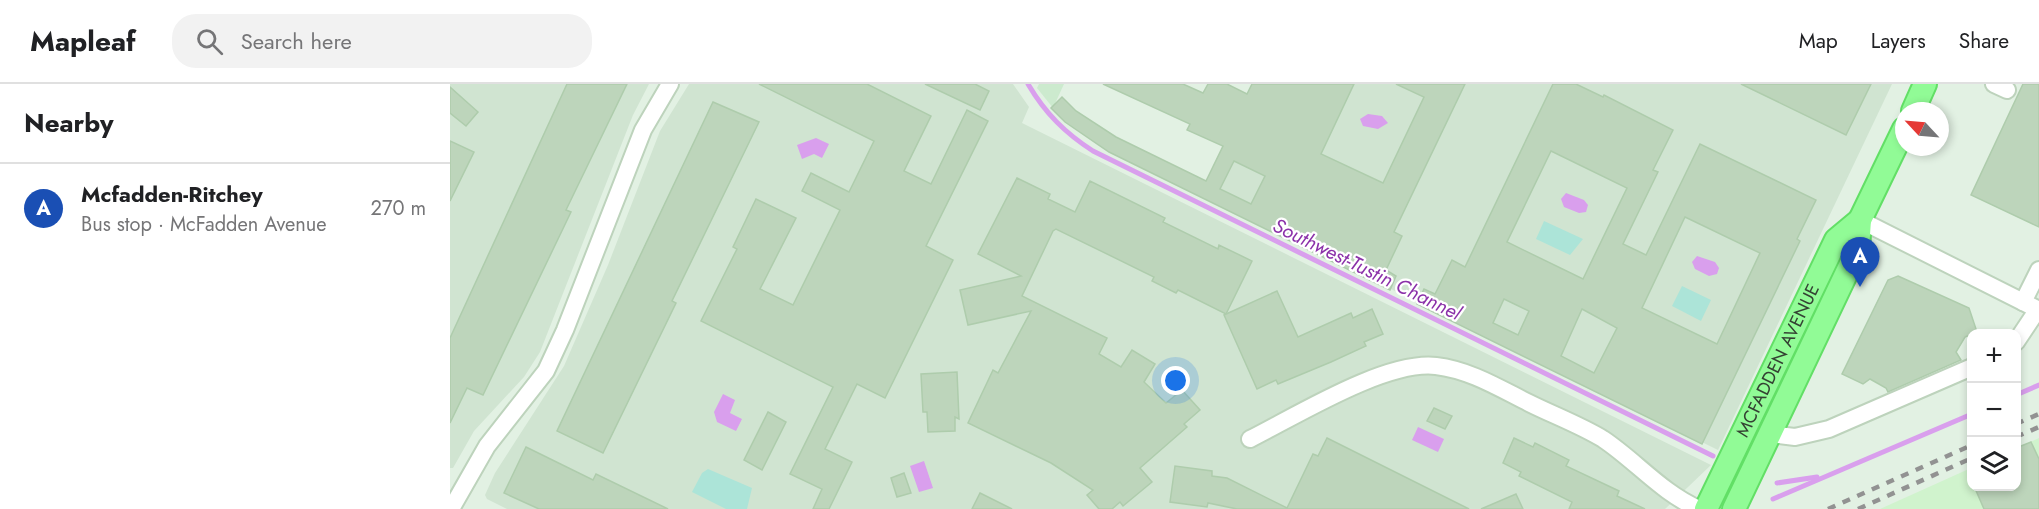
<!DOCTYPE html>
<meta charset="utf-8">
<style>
body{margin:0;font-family:Jost,sans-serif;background:#f2f2f2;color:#202124}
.controls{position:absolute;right:18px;bottom:18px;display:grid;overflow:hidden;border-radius:12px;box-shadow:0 3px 9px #0003}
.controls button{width:54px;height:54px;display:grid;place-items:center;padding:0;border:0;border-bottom:2px solid #e0e0e0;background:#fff;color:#202124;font:30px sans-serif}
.compass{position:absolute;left:1445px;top:18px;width:54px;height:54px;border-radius:50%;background:#fff;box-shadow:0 3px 9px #0003;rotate:296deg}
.you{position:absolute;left:726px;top:297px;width:21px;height:21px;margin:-15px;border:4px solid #fff;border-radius:50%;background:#1a73e8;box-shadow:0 0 0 9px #1a73e833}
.badge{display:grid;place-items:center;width:39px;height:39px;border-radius:50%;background:#0f766e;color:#fff;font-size:20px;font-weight:700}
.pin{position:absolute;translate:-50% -50px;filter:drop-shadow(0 2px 3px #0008)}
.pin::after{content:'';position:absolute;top:32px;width:21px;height:18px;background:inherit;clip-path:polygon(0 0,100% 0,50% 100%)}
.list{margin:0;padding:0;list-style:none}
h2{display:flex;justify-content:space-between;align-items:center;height:78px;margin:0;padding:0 24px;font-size:26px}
h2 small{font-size:20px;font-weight:400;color:#757577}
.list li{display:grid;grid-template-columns:39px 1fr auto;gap:18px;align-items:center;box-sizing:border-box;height:90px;padding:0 24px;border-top:2px solid #e0e0e0}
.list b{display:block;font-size:22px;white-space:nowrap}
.list p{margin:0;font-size:20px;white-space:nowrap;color:#757577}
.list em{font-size:20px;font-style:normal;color:#757577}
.icon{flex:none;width:33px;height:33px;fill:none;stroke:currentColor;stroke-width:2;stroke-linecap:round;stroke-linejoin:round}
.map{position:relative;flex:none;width:1589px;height:425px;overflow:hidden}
header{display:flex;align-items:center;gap:36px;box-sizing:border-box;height:84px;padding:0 30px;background:#fff;border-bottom:2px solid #e0e0e0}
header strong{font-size:28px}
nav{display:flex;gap:33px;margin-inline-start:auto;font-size:21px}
.search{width:420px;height:54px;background:#f2f2f2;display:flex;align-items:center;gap:15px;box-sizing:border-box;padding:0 21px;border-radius:24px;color:#757577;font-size:22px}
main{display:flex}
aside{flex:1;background:#fff}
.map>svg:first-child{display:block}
.residential{fill:#d0e4d1}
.commercial{fill:#d0f3cd}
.education{fill:#cceace}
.green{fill:#ace4d8}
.water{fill:#d99fed}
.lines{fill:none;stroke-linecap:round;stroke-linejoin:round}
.stream{stroke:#d99fed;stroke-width:5}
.building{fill:#bdd5bb;stroke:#aeccac;stroke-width:1.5;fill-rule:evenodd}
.minor-casing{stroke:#bdd3bc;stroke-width:20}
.major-casing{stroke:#62df66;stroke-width:26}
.minor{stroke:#fff;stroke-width:16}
.major{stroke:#91fb96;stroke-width:22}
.rail{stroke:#929292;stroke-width:4.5;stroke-dasharray:8 8;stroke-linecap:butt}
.labels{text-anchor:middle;stroke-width:4.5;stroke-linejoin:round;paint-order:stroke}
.street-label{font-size:18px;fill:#344233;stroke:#fff}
.water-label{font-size:20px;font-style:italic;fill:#8b31a9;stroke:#fff}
</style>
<header>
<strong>Mapleaf</strong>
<div class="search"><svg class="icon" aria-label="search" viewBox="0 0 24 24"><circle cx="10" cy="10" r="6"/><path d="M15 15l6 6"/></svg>Search here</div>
<nav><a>Map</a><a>Layers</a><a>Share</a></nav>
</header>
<main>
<aside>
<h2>Nearby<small></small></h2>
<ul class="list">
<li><span class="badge" style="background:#1a4fb4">A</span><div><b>Mcfadden-Ritchey</b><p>Bus stop · McFadden Avenue</p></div><em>270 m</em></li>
</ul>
</aside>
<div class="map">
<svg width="1589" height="425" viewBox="0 0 1589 425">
<rect width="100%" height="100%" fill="#e2f1e3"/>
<!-- residential -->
<g class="residential">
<polygon points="0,0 199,0 183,31 90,268 74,293 24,347 3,384 0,384"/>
<polygon points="239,0 563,0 579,23 572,39 1261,381 1215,425 57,425 37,415 35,411 45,389 114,282 158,181 210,47"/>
<polygon points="802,0 1442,0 1268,366 750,111"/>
</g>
<!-- commercial -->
<polygon class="commercial" points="1589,354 1589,425 1430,425 1521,384 1522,402 1566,402 1567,364"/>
<!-- education -->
<polygon class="education" points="589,0 614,0 603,24 587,4"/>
<!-- green -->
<g class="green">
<polygon points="1094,137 1133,155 1120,171 1086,155"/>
<polygon points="1232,202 1261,216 1251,237 1222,222"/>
<polygon points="258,385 302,404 297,425 276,425 242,408 252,389"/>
</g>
<!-- water -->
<g class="water">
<polygon points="918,30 932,32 938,39 928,45 913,42 910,35"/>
<polygon points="366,54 379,60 372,74 364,70 352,75 347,61"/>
<polygon points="1116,109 1134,116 1138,121 1136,128 1129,129 1114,123 1111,115"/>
<polygon points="1247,172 1265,178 1269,184 1267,190 1259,192 1245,185 1242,178"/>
<polygon points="273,310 285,316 280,329 292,335 286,347 267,338 264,328"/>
<polygon points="968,343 994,355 988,368 962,356"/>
<polygon points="474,377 483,404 469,408 460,382"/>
</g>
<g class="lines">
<!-- stream -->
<g class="stream">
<path d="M578 0C595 29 615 49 643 67L1263 372"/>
<polyline points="1566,311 1589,301"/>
<polyline points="1327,399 1367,393"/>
<polyline points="1323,415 1522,330"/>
</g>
</g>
<!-- building -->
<g class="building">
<polygon points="117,0 177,0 116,126 121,128 33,311 17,304 0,339 0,254"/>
<polygon points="309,0 417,0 481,32 454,87 481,100 517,26 538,37 476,162 503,176 435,314 407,300 375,365 402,378 379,425 363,425 372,405 340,390 383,303 251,237 287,165 283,163 306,115 346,134 310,205 343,221 390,126 352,107 361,89 399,108 424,57"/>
<polygon points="475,0 525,0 539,7 530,26"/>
<path d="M653 0H733L753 9 758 0H777L797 10 802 0H904L871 70 933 99 974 13 946 0H1015L944 148 952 152 936 186 946 192 940 206 659 68 615 38 601 24 612 13 626 27 666 53 756 97 773 62 737 46 740 40ZM784 77 815 92 801 120 770 105Z"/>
<path d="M1103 0H1126L1153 13 1154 11 1223 46 1203 86 1208 88 1173 160 1196 171 1250 60 1366 116 1347 155 1350 157 1252 360 967 220 974 205 985 210 1002 176 1015 183ZM1101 67 1177 104 1133 195 1057 158ZM1235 133 1310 169 1267 260 1192 224ZM1054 215 1079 227 1068 251 1043 239ZM1132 225 1167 244 1144 289 1111 272Z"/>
<polygon points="1291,0 1421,0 1396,51"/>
<polygon points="1573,0 1589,0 1589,143 1521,111"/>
<polygon points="0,3 28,28 16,42 0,29"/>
<polygon points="263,18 309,38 222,217 226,219 153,369 107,347"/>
<polygon points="0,57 24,68 0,117"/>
<polygon points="567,94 600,110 598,115 625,128 640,97 715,134 713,138 768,165 769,161 802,177 776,230 728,206 726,209 702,197 704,193 606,145 603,147 572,212 657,254 649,270 671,283 682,266 705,280 694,298 716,319 732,306 750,326 734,340 737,343 690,384 702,398 673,422 670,418 662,425 649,425 637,411 643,406 601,379 518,339 543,286 548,289 581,227 518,241 510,206 571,192 528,170"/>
<polygon points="1448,192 1519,224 1527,248 1515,253 1506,268 1511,276 1438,308 1436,304 1420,295 1413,300 1392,290 1438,196"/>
<polygon points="827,207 848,253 901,229 903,234 922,225 933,250 914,258 916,262 881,278 828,300 826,296 807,305 774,231"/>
<polygon points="507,288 509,335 505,333 505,347 478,348 477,328 473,328 471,290"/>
<polygon points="984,324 1002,332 995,345 977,337"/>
<polygon points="318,328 336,338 312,386 294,376"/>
<polygon points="877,354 1019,425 787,425 758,419 757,423 720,418 725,382 762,387 762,392 777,394 837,424 863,370 868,372"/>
<polygon points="1064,354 1083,363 1085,359 1119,376 1116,382 1169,407 1167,412 1195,425 1119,425 1122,418 1069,392 1071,388 1053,379"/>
<polygon points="1581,358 1589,375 1589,425 1534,425 1524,402 1566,402 1566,364"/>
<polygon points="76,363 143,396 146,390 218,425 89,425 54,409"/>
<polygon points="454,389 461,409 447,413 441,394"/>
<polygon points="530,409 562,425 522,425"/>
<polygon points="1066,410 1073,425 1031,425"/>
</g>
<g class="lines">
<defs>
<g id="minor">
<polyline points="1544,0 1557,6"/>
<polyline points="1410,136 1589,226"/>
<polyline points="1573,218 1589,186"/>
<polyline points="1566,258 1588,225"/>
<polyline points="1320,350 1345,353 1379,345 1522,283"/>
<path d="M800 355C846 332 936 276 986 282 1020 286 1049 304 1079 319 1103 331 1130 341 1153 355 1186 377 1212 409 1249 425"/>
<polyline points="1,425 37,362 96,287 115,246 193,46 220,0"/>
</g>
<g id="major">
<polyline points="1463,27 1475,0"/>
<path id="s1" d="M1256 425 1386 156 1410 136"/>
<polyline points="1284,425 1408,165 1410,136 1454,45"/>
</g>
</defs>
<!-- minor casing -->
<use href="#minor" class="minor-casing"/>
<!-- major casing -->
<use href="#major" class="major-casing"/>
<!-- minor -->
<use href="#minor" class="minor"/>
<!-- major -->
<use href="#major" class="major"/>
<!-- rail -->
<g class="rail">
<polyline points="1566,340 1589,330"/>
<polyline points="1566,353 1589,343"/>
<polyline points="1378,425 1522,361"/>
<polyline points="1408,425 1522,374"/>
</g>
</g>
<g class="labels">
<!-- street labels -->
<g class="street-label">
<text dy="6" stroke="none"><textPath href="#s1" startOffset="165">MCFADDEN AVENUE</textPath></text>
</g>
<!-- water labels -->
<g class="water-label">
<text transform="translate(917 185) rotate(26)" y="7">Southwest-Tustin Channel</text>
</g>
</g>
</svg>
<div class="controls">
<button>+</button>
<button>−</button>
<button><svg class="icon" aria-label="layers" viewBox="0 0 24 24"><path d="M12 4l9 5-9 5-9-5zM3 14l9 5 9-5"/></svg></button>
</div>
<svg class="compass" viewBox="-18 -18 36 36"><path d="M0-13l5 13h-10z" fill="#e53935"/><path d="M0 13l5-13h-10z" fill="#757577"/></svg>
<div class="you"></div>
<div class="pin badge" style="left:1410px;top:203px;background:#1a4fb4">A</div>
</div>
</main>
